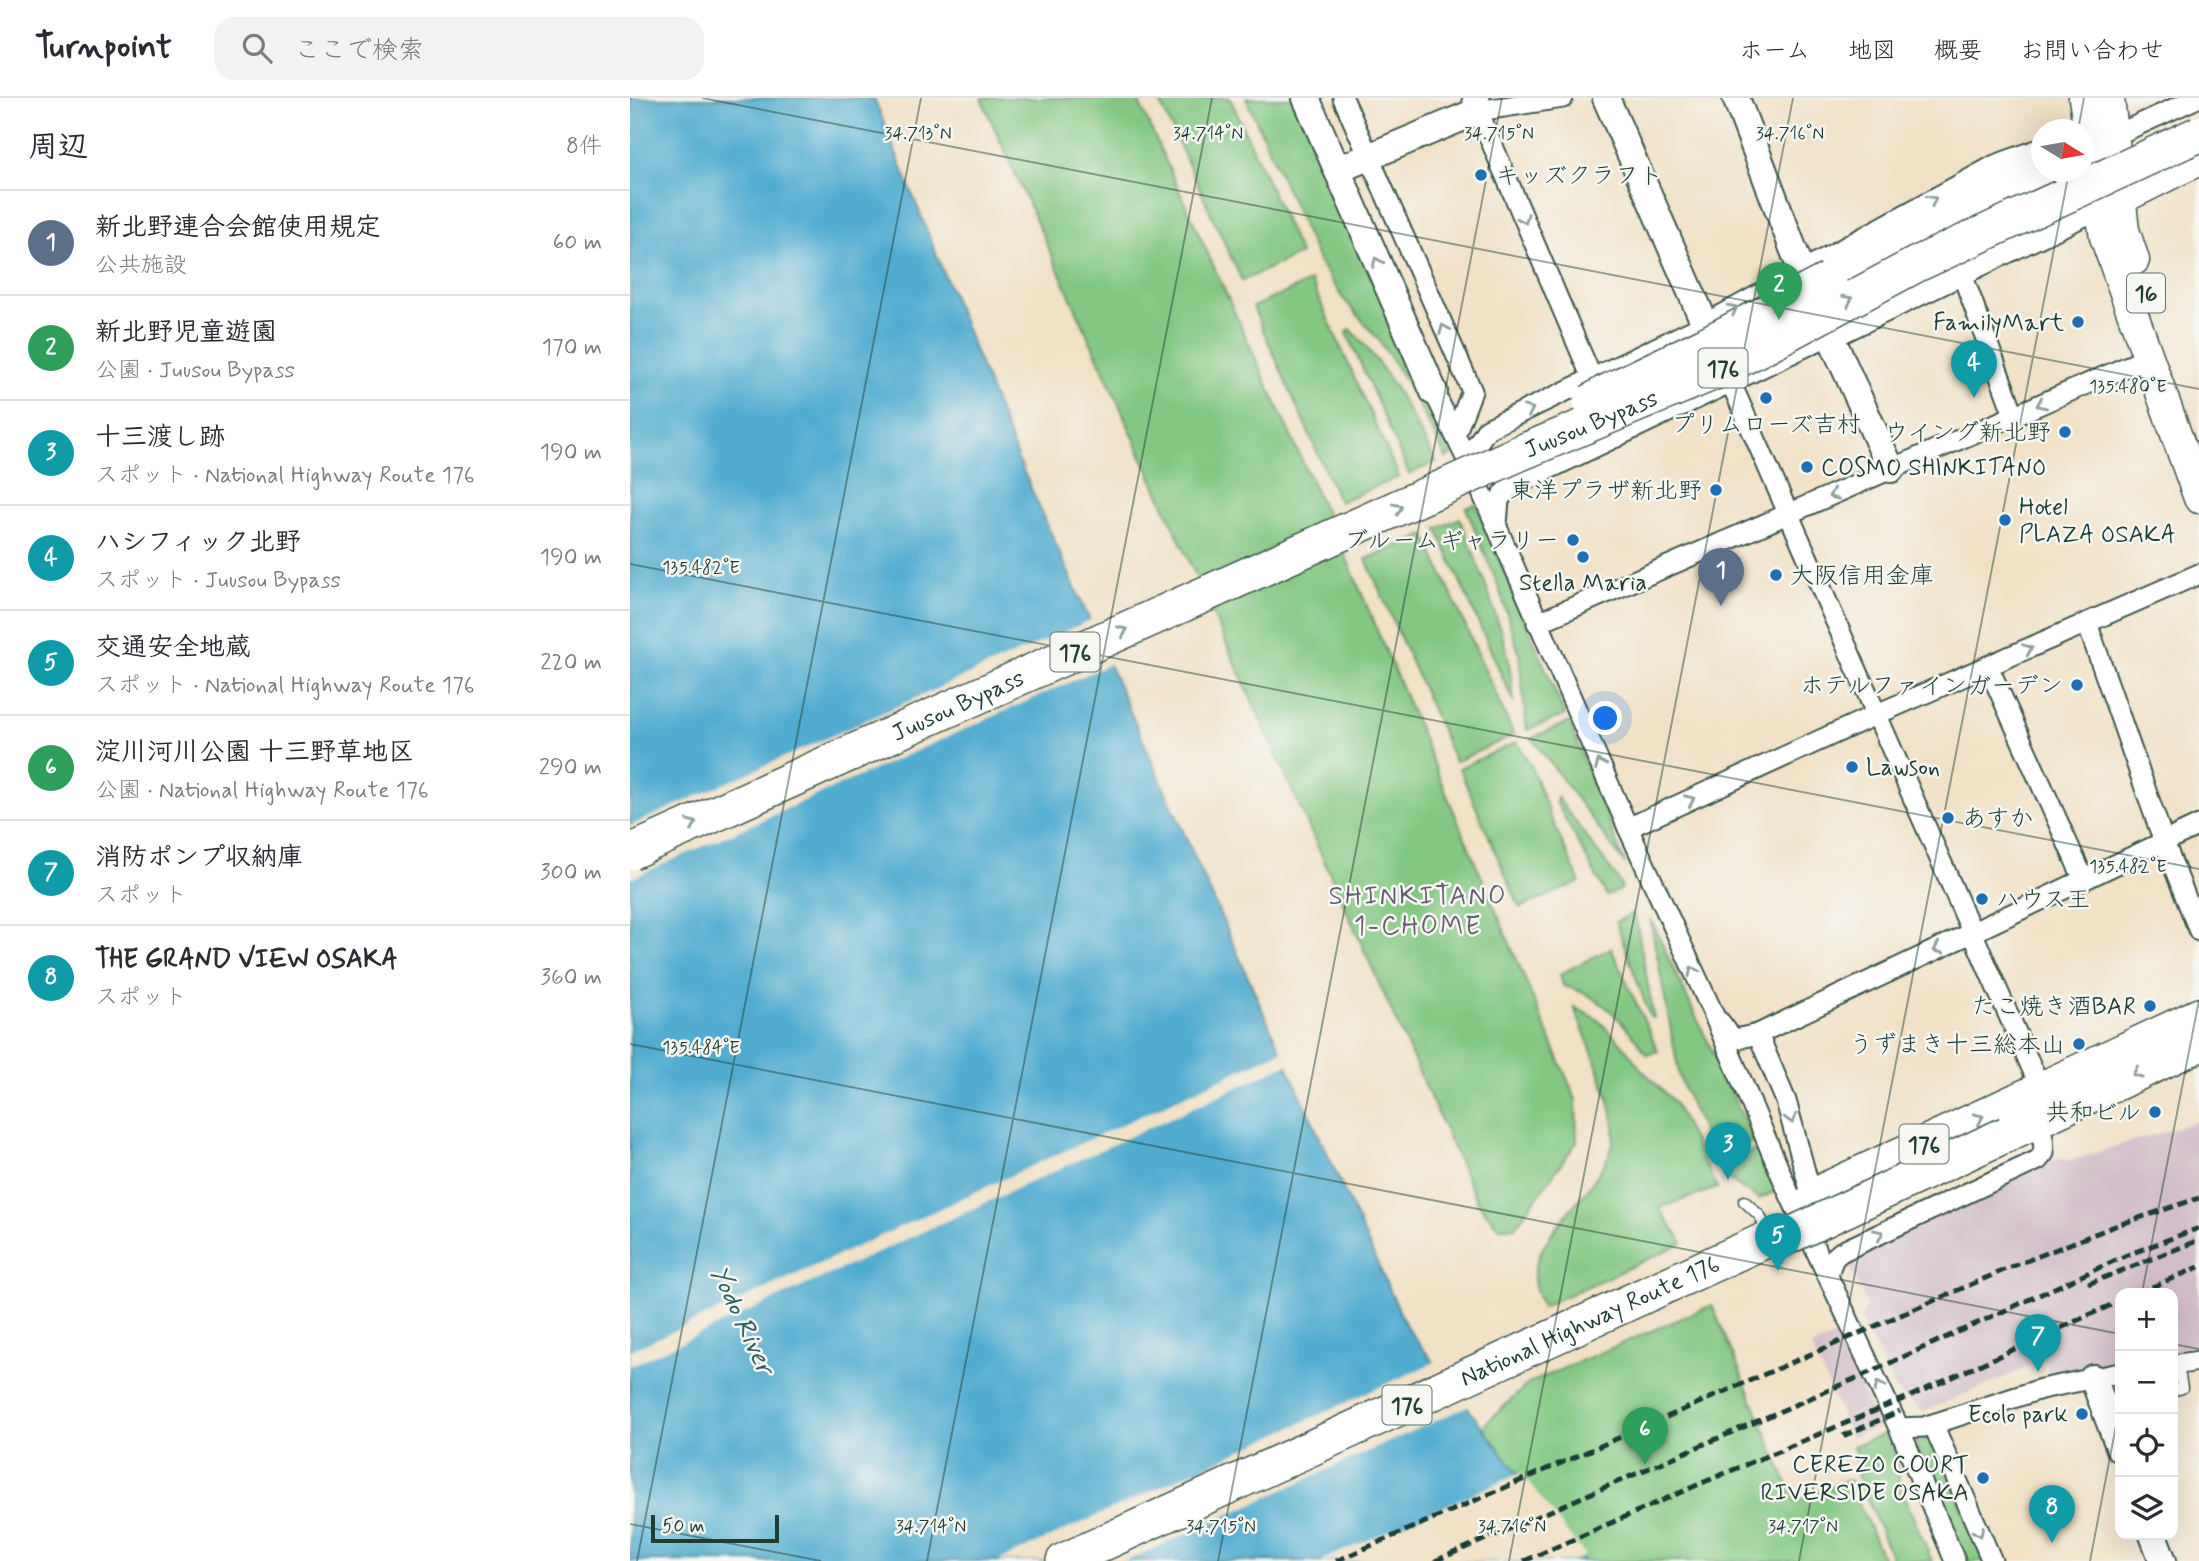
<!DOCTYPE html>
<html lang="ja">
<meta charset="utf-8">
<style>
body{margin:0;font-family:Mynerve,"Klee One",sans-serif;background:#f2f2f3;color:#2b2b33}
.controls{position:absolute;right:21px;bottom:21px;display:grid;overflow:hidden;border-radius:14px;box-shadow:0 7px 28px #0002}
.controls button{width:63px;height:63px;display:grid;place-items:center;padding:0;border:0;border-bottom:2px solid #e1e1e2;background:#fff;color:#2b2b33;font:35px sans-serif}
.compass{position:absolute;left:1401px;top:21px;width:63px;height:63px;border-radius:50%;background:#fff;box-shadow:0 7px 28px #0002;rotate:101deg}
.scale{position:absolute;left:21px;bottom:18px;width:128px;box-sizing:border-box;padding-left:7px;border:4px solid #1f3d34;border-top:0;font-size:19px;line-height:24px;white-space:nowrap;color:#1f3d34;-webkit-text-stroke:5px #f6f6f2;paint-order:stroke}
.you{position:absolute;left:976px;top:621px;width:24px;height:24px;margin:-18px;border:5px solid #fff;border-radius:50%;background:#1a73e8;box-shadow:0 0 0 10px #1a73e833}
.badge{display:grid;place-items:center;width:46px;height:46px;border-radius:50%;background:#111827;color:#fff;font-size:23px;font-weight:700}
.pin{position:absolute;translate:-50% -58px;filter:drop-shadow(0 2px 4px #0008)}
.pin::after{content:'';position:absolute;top:37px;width:24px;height:21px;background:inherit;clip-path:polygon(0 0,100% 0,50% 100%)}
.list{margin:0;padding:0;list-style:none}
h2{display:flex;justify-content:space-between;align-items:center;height:91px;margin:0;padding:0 28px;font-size:30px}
h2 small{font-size:23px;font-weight:400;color:#7c7c81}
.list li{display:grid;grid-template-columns:46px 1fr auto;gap:21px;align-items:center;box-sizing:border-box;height:105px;padding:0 28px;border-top:2px solid #e1e1e2}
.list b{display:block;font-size:26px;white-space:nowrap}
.list p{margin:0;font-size:23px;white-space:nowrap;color:#7c7c81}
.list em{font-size:23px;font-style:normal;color:#7c7c81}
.icon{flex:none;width:38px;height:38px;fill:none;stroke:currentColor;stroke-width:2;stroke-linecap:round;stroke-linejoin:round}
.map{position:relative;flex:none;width:1569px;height:1463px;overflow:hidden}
header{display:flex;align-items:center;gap:42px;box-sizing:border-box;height:98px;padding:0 35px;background:#fff;border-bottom:2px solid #e1e1e2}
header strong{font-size:33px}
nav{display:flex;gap:38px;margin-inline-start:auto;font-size:24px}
.search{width:490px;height:63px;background:#f2f2f3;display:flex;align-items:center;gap:18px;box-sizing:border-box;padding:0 24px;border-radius:21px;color:#7c7c81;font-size:26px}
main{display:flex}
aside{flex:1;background:#fff}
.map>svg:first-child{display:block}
.industrial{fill:#d2bdc8}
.green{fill:#83c882;stroke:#51825b;stroke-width:2}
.water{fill:#51accf;stroke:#387482;stroke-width:2}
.pier{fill:#f1e1c6}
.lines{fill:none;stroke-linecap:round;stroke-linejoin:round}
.lane-casing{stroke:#3e564a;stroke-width:13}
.street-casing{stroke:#3e564a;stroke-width:23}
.secondary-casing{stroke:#3e564a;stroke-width:30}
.primary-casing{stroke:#3e564a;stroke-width:33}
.highway-casing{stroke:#3e564a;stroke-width:38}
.lane{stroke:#fff;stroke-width:10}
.street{stroke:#fff;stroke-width:19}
.secondary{stroke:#fff;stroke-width:26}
.primary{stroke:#fff;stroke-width:30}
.highway{stroke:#fff;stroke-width:35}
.rail{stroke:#1f3d34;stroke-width:5;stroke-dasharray:10 5;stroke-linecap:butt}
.highway-bridge-casing{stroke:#3e564a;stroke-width:38;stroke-linecap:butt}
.highway-bridge{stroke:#fff;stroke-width:35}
.oneway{stroke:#8f9e9a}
.ticks{fill:none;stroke:#1f3d34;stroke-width:2;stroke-opacity:0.45}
.poi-dot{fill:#1f6fb2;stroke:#f6f6f2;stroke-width:2.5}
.labels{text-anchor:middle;stroke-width:5;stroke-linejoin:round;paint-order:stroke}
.shield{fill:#f6f6f2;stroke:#60746d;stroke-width:2}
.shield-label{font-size:23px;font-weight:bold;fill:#1f3d34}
.poi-label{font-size:24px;fill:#1f3d34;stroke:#f6f6f2;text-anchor:end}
.street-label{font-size:24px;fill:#1f3d34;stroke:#f6f6f2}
.neighbourhood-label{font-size:26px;letter-spacing:2px;fill:#65606d;stroke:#f6f6f2}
.water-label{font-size:26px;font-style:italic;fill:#2e5e62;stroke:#f6f6f2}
.ticks-label{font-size:18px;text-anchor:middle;fill:#1f3d34;stroke:#f6f6f2;stroke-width:5;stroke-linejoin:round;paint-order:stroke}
</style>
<header>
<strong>Turnpoint</strong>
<div class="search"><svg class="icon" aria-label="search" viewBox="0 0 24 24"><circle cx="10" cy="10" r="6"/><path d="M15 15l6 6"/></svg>ここで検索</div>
<nav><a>ホーム</a><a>地図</a><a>概要</a><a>お問い合わせ</a></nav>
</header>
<main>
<aside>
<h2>周辺<small>8件</small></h2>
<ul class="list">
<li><span class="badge" style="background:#5c6f8a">1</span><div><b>新北野連合会館使用規定</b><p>公共施設</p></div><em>60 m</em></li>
<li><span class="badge" style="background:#2e9e5b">2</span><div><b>新北野児童遊園</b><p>公園 · Juusou Bypass</p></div><em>170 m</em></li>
<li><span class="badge" style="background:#0f9aa8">3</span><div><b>十三渡し跡</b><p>スポット · National Highway Route 176</p></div><em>190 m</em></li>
<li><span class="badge" style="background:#0f9aa8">4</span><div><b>ハシフィック北野</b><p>スポット · Juusou Bypass</p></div><em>190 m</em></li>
<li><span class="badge" style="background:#0f9aa8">5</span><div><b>交通安全地蔵</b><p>スポット · National Highway Route 176</p></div><em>220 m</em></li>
<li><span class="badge" style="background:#2e9e5b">6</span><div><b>淀川河川公園 十三野草地区</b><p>公園 · National Highway Route 176</p></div><em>290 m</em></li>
<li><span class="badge" style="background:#0f9aa8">7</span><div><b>消防ポンプ収納庫</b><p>スポット</p></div><em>300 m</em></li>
<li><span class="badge" style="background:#0f9aa8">8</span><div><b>THE GRAND VIEW OSAKA</b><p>スポット</p></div><em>360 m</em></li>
</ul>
</aside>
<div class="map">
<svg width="1569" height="1463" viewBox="0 0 1569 1463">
<rect width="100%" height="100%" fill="#f6f6f2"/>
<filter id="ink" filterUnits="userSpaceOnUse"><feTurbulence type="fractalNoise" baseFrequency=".0143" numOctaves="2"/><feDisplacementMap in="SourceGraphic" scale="14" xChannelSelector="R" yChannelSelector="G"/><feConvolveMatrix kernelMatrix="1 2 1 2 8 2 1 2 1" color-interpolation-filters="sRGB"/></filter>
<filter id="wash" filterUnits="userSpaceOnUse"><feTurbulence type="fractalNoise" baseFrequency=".00686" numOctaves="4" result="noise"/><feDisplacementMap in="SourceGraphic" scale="28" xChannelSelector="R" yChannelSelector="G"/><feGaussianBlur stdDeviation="1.57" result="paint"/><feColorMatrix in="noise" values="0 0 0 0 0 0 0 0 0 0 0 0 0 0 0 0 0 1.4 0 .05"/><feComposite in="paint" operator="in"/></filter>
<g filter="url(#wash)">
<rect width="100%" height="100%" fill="#f1e1c6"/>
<!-- industrial -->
<g class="industrial">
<polygon points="1569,1023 1569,1256 1543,1260 1543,1195 1490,1195 1490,1268 1419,1280 1415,1262 1293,1314 1267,1293 1231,1221 1237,1206 1218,1167 1221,1157 1430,1059 1439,1063"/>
<polygon points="1208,1237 1248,1329 1221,1340 1182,1249"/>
</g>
<!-- green -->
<g class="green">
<polygon points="351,0 507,0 720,468 946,1002 947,1044 885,1129 868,1129 847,1103"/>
<polygon points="528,0 600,0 670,156 612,183"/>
<polygon points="616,0 665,0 823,357 816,360 778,286 748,241 712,199 688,162"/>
<polygon points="681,183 769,379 709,404 623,209"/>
<path d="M720 231C758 270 781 317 806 364L779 376 717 235Z"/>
<polygon points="846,406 935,617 897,632 889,555 868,487 836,410"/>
<polygon points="830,420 858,493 878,557 884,605 807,431"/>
<polygon points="795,437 884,637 825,664 736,461"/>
<polygon points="939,624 995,766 902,640"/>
<polygon points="887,644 901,668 920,718 950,784 890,810 829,670"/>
<polygon points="927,699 989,783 992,791 977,798 926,704"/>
<polygon points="1003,815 1007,827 1024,920 1020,919 986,824"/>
<polygon points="1020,820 1124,1043 1084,1060 1050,981"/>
<path d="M981 850 1028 953 1017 957C996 926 971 896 933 888L930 876Z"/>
<path d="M944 909 967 921 993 947 1011 971 1044 1004 1087 1090 1029 1110 1053 1145 912 1209C909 1200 903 1187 904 1178 908 1131 969 1094 983 1046 992 1017 955 939 944 909Z"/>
<path d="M1125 1052 1127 1055H1129L1140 1080 1144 1079 1150 1091 1129 1101C1111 1089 1101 1086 1088 1067Z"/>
<polygon points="1082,1207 1165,1404 1219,1382 1254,1463 954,1463 852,1329 899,1285"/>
<polygon points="1255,1336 1263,1347 1271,1391 1302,1463 1263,1463 1225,1371 1227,1361 1223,1348"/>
<polygon points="1302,1339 1355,1463 1336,1463 1285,1344"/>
</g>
<!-- water -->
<polygon class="water" points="0,0 244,0 388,361 665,985 776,1228 954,1463 0,1463"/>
<!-- pier -->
<g class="pier">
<polygon points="463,521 482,565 0,781 0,728"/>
<polygon points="654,952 660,965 0,1268 0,1253"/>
<polygon points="807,1263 840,1307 496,1463 368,1463"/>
<polygon points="891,1375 955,1458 943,1463 690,1463"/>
</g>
</g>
<g filter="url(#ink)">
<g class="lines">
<defs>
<g id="lane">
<polyline points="1114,1103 1130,1118 1138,1136"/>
<polyline points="1543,1293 1552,1290 1548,1267"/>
</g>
<g id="street">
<polyline points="713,0 842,293 825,337"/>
<polyline points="933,0 848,13 987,339"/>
<polyline points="1475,42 1567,0"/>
<polyline points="1331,173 1384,317"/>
<polyline points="1101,285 1411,991"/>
<polyline points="804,294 842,372 998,730 1083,915 1158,1093 1269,1330 1325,1463"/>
<polyline points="842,372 845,349 857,331 1075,226 1365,67 1412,50"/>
<polyline points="867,426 869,402 877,391 1200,237"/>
<polyline points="907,525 1519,259"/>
<polyline points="1457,525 1534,744 1569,833"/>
<polyline points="1358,568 1454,782"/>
<polyline points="998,730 1245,617 1569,476"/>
<polyline points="1090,924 1099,936 1106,941 1128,936 1569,727"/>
<polyline points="1128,936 1156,1003 1179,1088 1186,1091 1198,1091"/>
<polyline points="1198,1176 1204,1160 1211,1154 1408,1062 1414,1055 1413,1039 1407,1033 1392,1030"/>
<polyline points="1543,1267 1569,1263"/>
<polyline points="1303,1326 1362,1463"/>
<polyline points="1269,1330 1294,1329 1411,1291 1490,1275"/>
</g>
<g id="secondary">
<polyline points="676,0 804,294"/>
<polyline points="976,0 1089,258"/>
<polyline points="1106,0 1172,174"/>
<polyline points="707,72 848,13 846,0"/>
<polyline points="1261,371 1200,237 1446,118 1490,99"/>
<polyline points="1463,1280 1490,1351"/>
<polyline points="1523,1437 1533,1463"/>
</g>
<g id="primary">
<polyline points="1454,0 1475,139 1569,400"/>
<polyline points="1479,0 1494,132 1504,162"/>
</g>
<g id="highway">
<polyline points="1454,50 1460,48"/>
<polyline points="1491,98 1569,59"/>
<polyline points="1199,182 1412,69"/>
<polyline points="1377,1036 1569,946"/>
<polyline points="1179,1106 1198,1091 1569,918"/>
<path id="s1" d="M434 1463 1140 1140 1150 1142"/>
</g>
</defs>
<!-- lane casing -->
<use href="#lane" class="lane-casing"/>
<!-- street casing -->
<use href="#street" class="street-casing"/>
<!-- secondary casing -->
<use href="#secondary" class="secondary-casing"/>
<!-- primary casing -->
<use href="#primary" class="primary-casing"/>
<!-- highway casing -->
<use href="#highway" class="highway-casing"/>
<!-- lane -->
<use href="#lane" class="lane"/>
<!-- street -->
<use href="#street" class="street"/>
<!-- secondary -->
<use href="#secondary" class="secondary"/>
<!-- primary -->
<use href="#primary" class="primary"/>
<!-- highway -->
<use href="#highway" class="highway"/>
<!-- rail -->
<g class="rail">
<polyline points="1458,1186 1569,1142"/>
<polyline points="1508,1195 1569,1169"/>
<polyline points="1213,1338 1270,1313"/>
<polyline points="706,1463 1381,1169 1485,1128 1569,1100"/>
<polyline points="805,1463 1229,1279 1497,1157 1569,1130"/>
<polyline points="894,1463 1079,1382 1283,1297 1490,1203"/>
</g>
<defs>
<g id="highway-bridge">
<polyline points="961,304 975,295 1073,248 1199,182"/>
<path id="s2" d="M0 754 890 355 1087 273 1287 166 1569 36"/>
<polyline points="1150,1142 1377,1036"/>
</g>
</defs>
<!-- highway-bridge casing -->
<use href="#highway-bridge" class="highway-bridge-casing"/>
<!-- highway-bridge -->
<use href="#highway-bridge" class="highway-bridge"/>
</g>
<!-- one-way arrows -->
<defs><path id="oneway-chevron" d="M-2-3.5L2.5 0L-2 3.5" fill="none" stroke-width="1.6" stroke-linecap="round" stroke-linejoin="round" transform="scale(1.75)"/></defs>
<g class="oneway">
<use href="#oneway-chevron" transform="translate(1302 102) rotate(-29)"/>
<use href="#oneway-chevron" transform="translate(894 121) rotate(67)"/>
<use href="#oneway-chevron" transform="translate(747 164) rotate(-114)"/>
<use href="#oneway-chevron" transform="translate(1218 202) rotate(-28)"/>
<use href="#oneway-chevron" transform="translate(1103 211) rotate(-28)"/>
<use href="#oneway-chevron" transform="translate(814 231) rotate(-114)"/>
<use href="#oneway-chevron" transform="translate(1411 306) rotate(156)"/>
<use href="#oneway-chevron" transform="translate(899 312) rotate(-25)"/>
<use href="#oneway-chevron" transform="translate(1203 397) rotate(156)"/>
<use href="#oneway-chevron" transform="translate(768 410) rotate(-24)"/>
<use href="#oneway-chevron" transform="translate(493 533) rotate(-24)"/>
<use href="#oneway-chevron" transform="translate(1398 551) rotate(-23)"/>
<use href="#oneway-chevron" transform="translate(970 666) rotate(-113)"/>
<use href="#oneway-chevron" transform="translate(1060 702) rotate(-25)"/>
<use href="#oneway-chevron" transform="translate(62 726) rotate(-24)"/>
<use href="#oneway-chevron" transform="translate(1308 851) rotate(155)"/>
<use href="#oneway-chevron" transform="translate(1063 873) rotate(-115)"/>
<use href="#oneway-chevron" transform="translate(1507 975) rotate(155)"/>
<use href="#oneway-chevron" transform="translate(1349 1020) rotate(-25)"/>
<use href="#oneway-chevron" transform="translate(1161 1021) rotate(75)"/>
<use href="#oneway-chevron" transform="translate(1249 1136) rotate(-25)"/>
<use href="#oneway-chevron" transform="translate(1249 1288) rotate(-115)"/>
<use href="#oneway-chevron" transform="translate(1349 1434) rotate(67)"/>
</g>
</g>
<!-- ticks -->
<path class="ticks" d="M72 0 1569 291M0 2V0M1448 32 1454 0M0 466 1569 771M0 946 1490 1236M1512 1195 1569 902M1543 1246 1569 1251M0 1426 191 1463M7 1463 291 0M297 1463 582 0M588 1463 872 0M879 1463 1163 0M1169 1463 1439 74M1460 1463 1490 1307"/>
<!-- markers -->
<g class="poi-dot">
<circle cx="851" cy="77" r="7"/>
<circle cx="1448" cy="224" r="7"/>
<circle cx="1136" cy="300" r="7"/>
<circle cx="1435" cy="334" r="7"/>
<circle cx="1177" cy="369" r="7"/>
<circle cx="1086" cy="392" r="7"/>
<circle cx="1375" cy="422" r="7"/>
<circle cx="943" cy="442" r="7"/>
<circle cx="953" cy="459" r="7"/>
<circle cx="1146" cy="477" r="7"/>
<circle cx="1447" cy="587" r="7"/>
<circle cx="1222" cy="669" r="7"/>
<circle cx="1318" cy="720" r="7"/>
<circle cx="1352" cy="801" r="7"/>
<circle cx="1520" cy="908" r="7"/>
<circle cx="1449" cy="946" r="7"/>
<circle cx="1525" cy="1014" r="7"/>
<circle cx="1452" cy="1316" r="7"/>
<circle cx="1353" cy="1380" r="7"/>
</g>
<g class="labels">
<!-- shield labels -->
<g class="shield">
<rect x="1497" y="175.5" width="38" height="39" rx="5"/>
<rect x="1068.5" y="250.5" width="49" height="39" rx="5"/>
<rect x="420.5" y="534.5" width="49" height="39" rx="5"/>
<rect x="1269.5" y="1026.5" width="49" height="39" rx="5"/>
<rect x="752.5" y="1287.5" width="49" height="39" rx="5"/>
</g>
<g class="shield-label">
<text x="1516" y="203">16</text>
<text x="1093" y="278">176</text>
<text x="445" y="562">176</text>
<text x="1294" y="1054">176</text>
<text x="777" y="1315">176</text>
</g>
<!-- poi labels -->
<g class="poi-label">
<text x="865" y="85" text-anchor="start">キッズクラフト</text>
<text x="1434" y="232">FamilyMart</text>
<text x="1136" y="334" text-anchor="middle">プリムローズ吉村</text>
<text x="1421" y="342">ウイング新北野</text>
<text x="1191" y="377" text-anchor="start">COSMO SHINKITANO</text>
<text x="1072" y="400">東洋プラザ新北野</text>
<text x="1389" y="416" text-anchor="start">Hotel<tspan x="1389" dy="28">PLAZA OSAKA</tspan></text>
<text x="929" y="450">ブルームギャラリー</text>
<text x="1160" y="485" text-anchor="start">大阪信用金庫</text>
<text x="953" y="492" text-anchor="middle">Stella Maria</text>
<text x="1433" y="595">ホテルファインガーデン</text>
<text x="1236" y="677" text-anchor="start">Lawson</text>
<text x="1332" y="728" text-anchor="start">あすか</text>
<text x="1366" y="809" text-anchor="start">ハウス王</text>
<text x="1506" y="916">たこ焼き酒BAR</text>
<text x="1435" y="954">うずまき十三総本山</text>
<text x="1511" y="1022">共和ビル</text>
<text x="1438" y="1324">Ecolo park</text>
<text x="1339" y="1374">CEREZO COURT<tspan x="1339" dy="28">RIVERSIDE OSAKA</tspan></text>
</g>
<!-- street labels -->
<g class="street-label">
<text dy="8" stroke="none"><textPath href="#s2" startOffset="1052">Juusou Bypass</textPath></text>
<text dy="8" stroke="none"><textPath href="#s2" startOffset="359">Juusou Bypass</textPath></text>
<text dy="8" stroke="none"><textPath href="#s1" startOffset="578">National Highway Route 176</textPath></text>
</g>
<!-- neighbourhood labels -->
<g class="neighbourhood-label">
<text x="788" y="806">SHINKITANO<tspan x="788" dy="30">1-CHOME</tspan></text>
</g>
<!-- water labels -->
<g class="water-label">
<text transform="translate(113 1221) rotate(65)" y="9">Yodo River</text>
</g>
</g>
<g class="ticks-label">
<text x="288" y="41">34.713°N</text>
<text x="578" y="41">34.714°N</text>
<text x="869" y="41">34.715°N</text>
<text x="1160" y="41">34.716°N</text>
<text x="1498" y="294">135.480°E</text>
<text x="71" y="475">135.482°E</text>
<text x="1498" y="774">135.482°E</text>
<text x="71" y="955">135.484°E</text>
<text x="301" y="1434">34.714°N</text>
<text x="591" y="1434">34.715°N</text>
<text x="882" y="1434">34.716°N</text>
<text x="1173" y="1434">34.717°N</text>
</g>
</svg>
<div class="controls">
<button>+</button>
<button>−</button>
<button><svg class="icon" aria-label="locate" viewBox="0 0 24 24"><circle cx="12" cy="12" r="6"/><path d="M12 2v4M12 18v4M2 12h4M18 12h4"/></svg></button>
<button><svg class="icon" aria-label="layers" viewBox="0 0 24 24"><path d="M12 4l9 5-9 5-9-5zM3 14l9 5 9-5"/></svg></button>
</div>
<svg class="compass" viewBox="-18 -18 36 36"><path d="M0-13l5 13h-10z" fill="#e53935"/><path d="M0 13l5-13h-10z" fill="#7c7c81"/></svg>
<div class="scale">50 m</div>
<div class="you"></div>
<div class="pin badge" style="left:1091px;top:508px;background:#5c6f8a">1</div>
<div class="pin badge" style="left:1149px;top:222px;background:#2e9e5b">2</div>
<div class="pin badge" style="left:1098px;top:1082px;background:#0f9aa8">3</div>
<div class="pin badge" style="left:1344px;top:300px;background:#0f9aa8">4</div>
<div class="pin badge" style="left:1148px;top:1173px;background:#0f9aa8">5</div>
<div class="pin badge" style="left:1015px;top:1367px;background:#2e9e5b">6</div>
<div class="pin badge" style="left:1408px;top:1274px;background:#0f9aa8">7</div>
<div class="pin badge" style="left:1422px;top:1445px;background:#0f9aa8">8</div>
</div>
</main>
